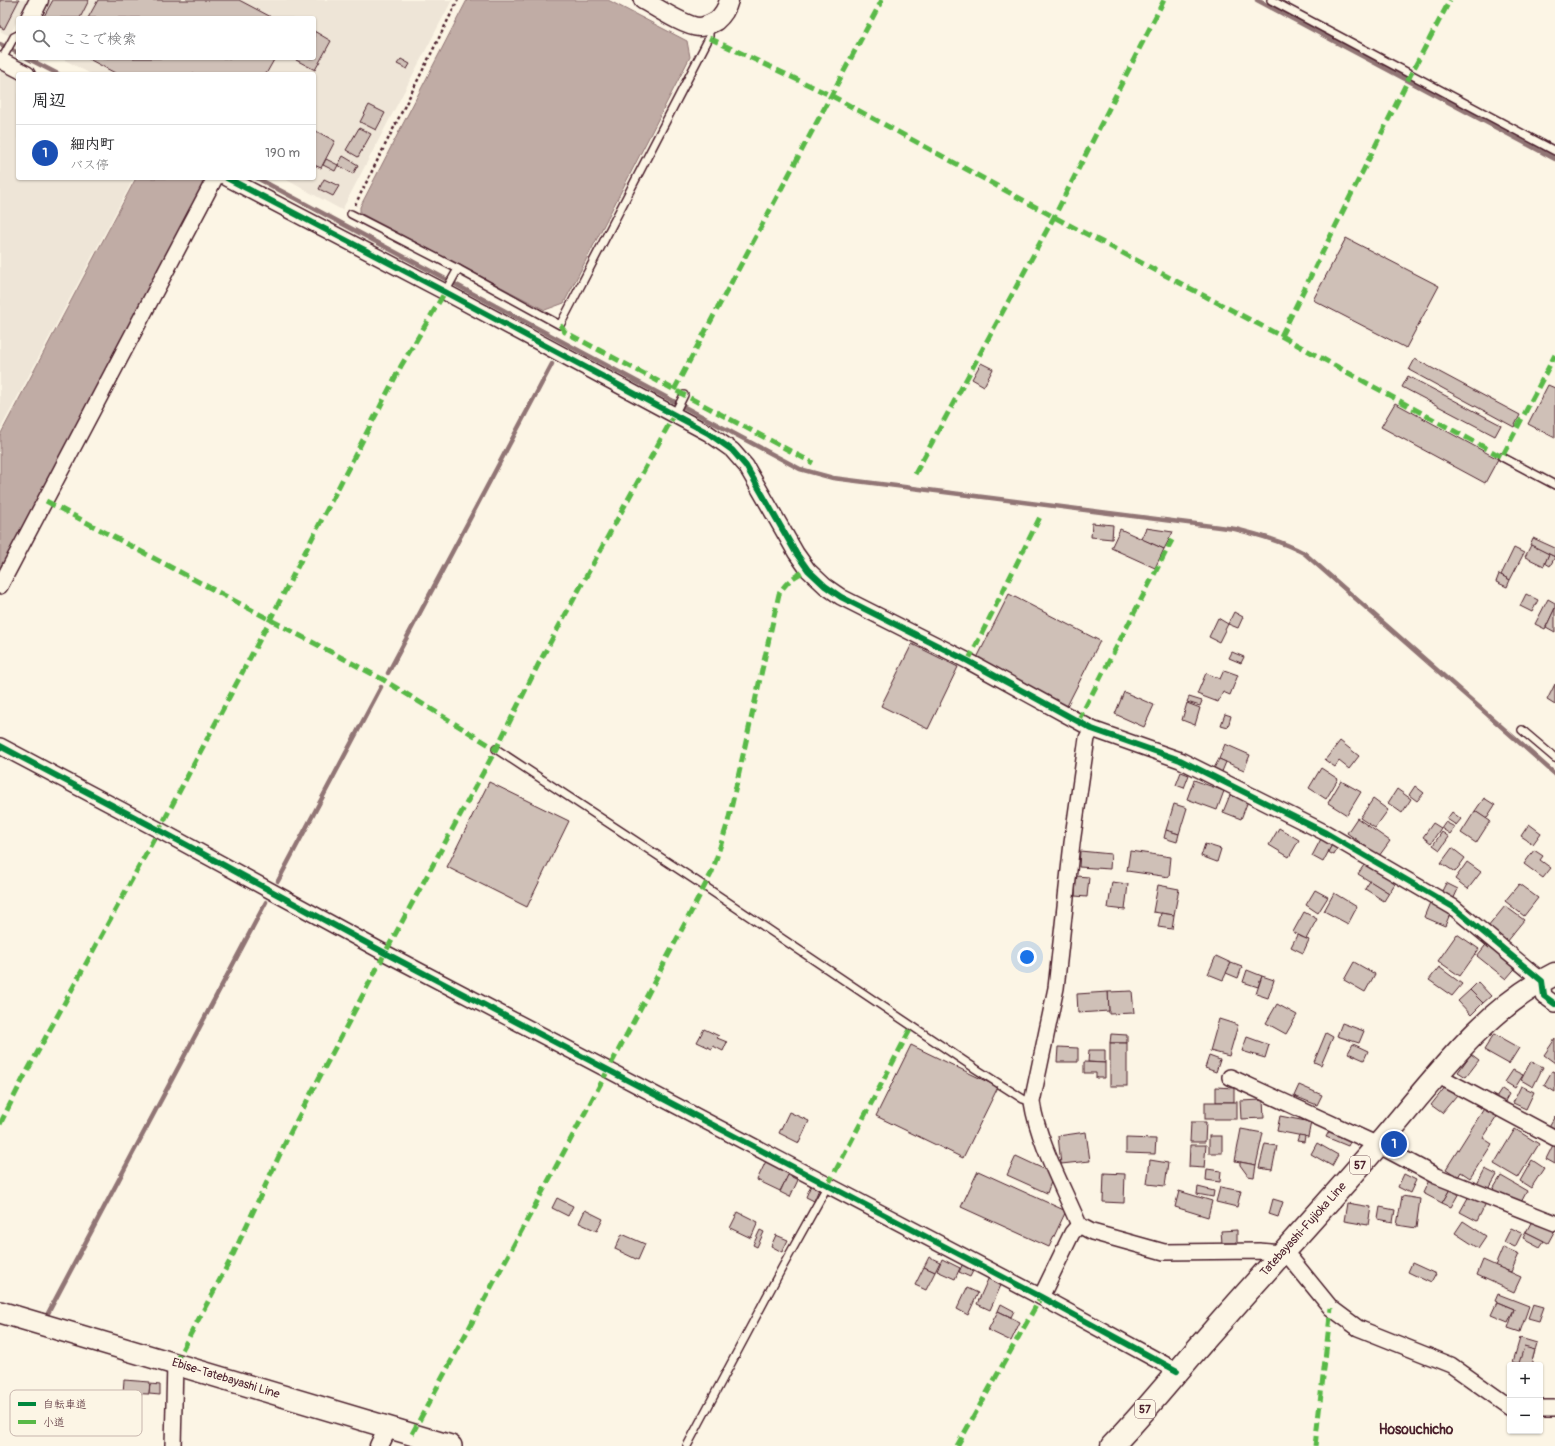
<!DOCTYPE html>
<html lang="ja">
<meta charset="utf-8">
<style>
body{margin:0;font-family:Pangolin,"Klee One",sans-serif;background:#f2f2f2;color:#202124}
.controls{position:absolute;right:12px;bottom:12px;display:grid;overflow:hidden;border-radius:4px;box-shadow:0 1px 3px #0004}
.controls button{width:36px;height:36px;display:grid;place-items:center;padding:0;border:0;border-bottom:1px solid #e0e0e0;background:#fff;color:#202124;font:20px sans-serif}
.you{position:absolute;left:1027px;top:957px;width:14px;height:14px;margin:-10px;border:3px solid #fff;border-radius:50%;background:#1a73e8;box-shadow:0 0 0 6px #1a73e833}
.badge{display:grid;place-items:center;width:26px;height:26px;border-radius:50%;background:#7c3aed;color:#fff;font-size:13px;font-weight:700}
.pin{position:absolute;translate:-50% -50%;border:2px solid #fff;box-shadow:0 1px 4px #0006}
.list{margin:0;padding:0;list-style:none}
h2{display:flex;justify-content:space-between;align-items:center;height:52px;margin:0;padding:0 16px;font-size:17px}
h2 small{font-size:13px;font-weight:400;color:#757577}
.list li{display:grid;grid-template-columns:26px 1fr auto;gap:12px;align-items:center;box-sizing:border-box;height:56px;padding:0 16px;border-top:1px solid #e0e0e0}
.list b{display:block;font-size:15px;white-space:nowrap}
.list p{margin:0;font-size:13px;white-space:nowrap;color:#757577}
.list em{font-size:13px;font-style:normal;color:#757577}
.icon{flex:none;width:22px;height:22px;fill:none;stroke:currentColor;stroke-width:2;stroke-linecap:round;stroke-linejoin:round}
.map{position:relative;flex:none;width:1555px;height:1446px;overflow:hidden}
.search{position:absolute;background:#fff;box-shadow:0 1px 3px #0004;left:16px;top:16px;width:300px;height:44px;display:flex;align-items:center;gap:10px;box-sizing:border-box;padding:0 14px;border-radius:4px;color:#757577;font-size:15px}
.panel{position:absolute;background:#fff;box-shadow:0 1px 3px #0004;left:16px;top:72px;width:300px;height:108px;border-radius:4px}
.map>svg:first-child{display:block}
.built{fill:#eee5d7}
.water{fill:#c0aca5;stroke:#917474}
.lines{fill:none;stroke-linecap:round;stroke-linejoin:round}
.stream{stroke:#917474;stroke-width:4.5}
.building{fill:#cfc0b7;stroke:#4a1f2b}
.service-casing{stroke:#4a1f2b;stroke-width:10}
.minor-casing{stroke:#4a1f2b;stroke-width:18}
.tertiary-casing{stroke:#4a1f2b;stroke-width:21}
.secondary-casing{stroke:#4a1f2b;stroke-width:24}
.primary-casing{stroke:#4a1f2b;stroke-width:25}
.path{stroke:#4a1f2b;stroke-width:2.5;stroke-dasharray:3 3;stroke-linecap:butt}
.service{stroke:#fcf5e5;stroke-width:7}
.minor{stroke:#fcf5e5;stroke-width:15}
.tertiary{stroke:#fcf5e5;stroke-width:18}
.secondary{stroke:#fcf5e5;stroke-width:21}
.primary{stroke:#fcf5e5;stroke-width:22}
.quiet{stroke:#58b947;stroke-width:5;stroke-dasharray:10 5;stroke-linecap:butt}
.cycleway-casing{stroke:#fcf5e5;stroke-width:8}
.cycleway{stroke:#00873e;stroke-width:6}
.labels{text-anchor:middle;stroke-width:3.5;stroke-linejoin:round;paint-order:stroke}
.shield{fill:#fcf5e5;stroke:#7f5f63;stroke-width:1}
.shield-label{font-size:11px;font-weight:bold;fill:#4a1f2b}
.street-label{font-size:12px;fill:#4a1f2b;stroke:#fcf5e5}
.quarter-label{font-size:14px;font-weight:bold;fill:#4a1f2b;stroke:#fcf5e5}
.key{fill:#fcf5e5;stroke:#c7b5ad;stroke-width:1}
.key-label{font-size:11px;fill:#4a1f2b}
</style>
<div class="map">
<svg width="1555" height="1446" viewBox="0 0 1555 1446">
<rect width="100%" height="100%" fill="#fcf5e5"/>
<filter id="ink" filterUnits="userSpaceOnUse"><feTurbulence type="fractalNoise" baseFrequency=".025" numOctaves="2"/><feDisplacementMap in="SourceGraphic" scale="8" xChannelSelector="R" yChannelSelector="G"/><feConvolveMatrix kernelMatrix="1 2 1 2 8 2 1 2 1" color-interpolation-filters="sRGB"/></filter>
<g filter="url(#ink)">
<!-- built -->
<g class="built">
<polygon points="0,0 29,0 19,18 18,18 10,36 0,31"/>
<polygon points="50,0 452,0 342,210 283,178 314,178 314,74 91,74 61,58 314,58 314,18 40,18"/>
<polygon points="0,68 18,77 18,178 134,178 0,430"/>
</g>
<!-- water -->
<g class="water">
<polygon points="467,0 608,0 687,41 690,57 564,303 545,310 360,213 360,207"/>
<polygon points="136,178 201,178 203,186 0,571 0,435"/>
</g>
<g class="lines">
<!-- stream -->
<g class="stream">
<polyline points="1257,0 1555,159"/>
<polyline points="0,44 18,53"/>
<polyline points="27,58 58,74"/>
<path d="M257 178 800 469 833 478 1235 529C1259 535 1281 541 1304 553L1555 774"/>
<polyline points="388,673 552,364"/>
<polyline points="278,881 381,687"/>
<polyline points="46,1317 266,902"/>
</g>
</g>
<!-- building -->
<g class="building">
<polygon points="0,0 19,0 4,29 0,27"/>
<polygon points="53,0 89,0 80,18 43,18"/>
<polygon points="98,0 239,0 273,18 88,18"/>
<polygon points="314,31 331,41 315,70 296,60 297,58 314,58"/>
<polygon points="87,58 275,58 266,74 117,74"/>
<polygon points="401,59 410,64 407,69 397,64"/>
<polygon points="369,105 385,113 376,130 360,122"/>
<polygon points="359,128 371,134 358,157 346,150"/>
<polygon points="314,130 335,141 321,168 314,165"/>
<polygon points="343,156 358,165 353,174 338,165"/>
<polygon points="326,159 338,165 335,171 323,165"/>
<polygon points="324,179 339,186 333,196 319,189"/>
<polygon points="1346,238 1439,286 1406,348 1313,300"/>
<polygon points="1415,359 1520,415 1514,427 1409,370"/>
<polygon points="981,363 993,369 984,386 972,379"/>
<polygon points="1408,376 1501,425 1495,436 1402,387"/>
<polygon points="1548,385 1555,388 1555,438 1528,424"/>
<polygon points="1395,403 1498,459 1485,483 1381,427"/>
<polygon points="1092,523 1113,525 1112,539 1091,537"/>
<polygon points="1146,528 1173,532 1164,549 1141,539"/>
<polygon points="1120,529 1164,549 1155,568 1111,548"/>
<polygon points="1533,538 1555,548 1555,557 1530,545"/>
<polygon points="1531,545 1549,554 1544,566 1525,557"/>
<polygon points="1514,548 1524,553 1510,580 1501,575"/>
<polygon points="1549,554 1555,557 1550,566 1545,563"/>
<polygon points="1499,574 1510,580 1507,587 1496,582"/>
<polygon points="1009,594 1100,641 1066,708 976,660"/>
<polygon points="1526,594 1538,600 1532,612 1520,606"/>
<polygon points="1548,599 1555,603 1555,608 1545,629 1535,624"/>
<polygon points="1555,608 1555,632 1546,627"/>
<polygon points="1234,612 1243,617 1238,628 1228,624"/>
<polygon points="1218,618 1228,624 1219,642 1209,637"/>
<polygon points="912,644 958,667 928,729 881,706"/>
<polygon points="1232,652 1244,657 1241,663 1229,658"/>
<polygon points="1224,670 1238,675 1230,695 1223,692 1218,702 1197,694 1206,673 1220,679"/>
<polygon points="1555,684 1555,705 1547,700"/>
<polygon points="1124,692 1154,705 1144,727 1115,714"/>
<polygon points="1189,697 1202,701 1200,706 1187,702"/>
<polygon points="1187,703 1200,708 1195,725 1182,720"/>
<polygon points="1225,714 1231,716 1228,727 1221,725"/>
<polygon points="1340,741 1359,756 1349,769 1339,761 1335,767 1325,760"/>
<polygon points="1225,744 1250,755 1244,770 1219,759"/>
<polygon points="1219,759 1226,762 1221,774 1213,770"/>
<polygon points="1321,768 1338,779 1326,799 1309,788"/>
<polygon points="1181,772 1189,775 1184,788 1176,785"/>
<polygon points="1194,780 1224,791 1217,810 1187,799"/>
<polygon points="1341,781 1361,792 1347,815 1328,803"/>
<polygon points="489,782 569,821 527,907 447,867"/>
<polygon points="1415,786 1424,793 1417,801 1409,795"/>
<polygon points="1397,789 1411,799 1402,813 1388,803"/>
<polygon points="1230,795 1248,801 1241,819 1223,812"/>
<polygon points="1484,798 1495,805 1486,819 1475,811"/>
<polygon points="1373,799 1388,810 1375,828 1360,818"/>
<polygon points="1174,804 1187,808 1179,834 1166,830"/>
<polygon points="1475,811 1490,821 1476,843 1461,833"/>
<polygon points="1452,812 1461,819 1456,825 1447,819"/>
<polygon points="1357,818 1390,841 1379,856 1347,833"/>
<polygon points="1445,822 1455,827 1450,834 1441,828"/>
<polygon points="1433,823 1441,828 1431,843 1423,837"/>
<polygon points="1529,824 1541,833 1533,844 1521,836"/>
<polygon points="1279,828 1299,840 1289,857 1269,845"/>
<polygon points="1166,830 1179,834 1177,842 1164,838"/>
<polygon points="1442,832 1449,837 1440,850 1433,845"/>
<polygon points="1323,835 1334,841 1323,862 1312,856"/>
<polygon points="1334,841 1340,844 1334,855 1328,852"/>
<polygon points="1205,844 1221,849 1217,862 1201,856"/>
<polygon points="1452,848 1465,858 1455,872 1441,863"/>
<polygon points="1534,850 1543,856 1540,860 1551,868 1543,878 1524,864"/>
<polygon points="1080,851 1111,854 1110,869 1079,867"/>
<polygon points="1130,851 1171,857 1169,877 1127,871"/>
<polygon points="1368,859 1398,879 1389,893 1358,874"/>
<polygon points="1467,862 1481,872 1468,889 1455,879"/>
<polygon points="1076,876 1089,877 1087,897 1075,896"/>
<polygon points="1370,881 1389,893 1384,901 1365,889"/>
<polygon points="1112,882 1128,884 1125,910 1108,908"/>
<polygon points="1446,883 1458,889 1453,900 1441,893"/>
<polygon points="1519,884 1538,898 1524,916 1505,901"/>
<polygon points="1158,885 1179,889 1174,915 1153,912"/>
<polygon points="1315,890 1328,897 1318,913 1306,905"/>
<polygon points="1334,893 1357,907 1348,924 1324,911"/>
<polygon points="1431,900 1452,909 1445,926 1424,917"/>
<polygon points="1505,906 1524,920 1506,942 1488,927"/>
<polygon points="1304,912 1317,919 1306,939 1293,932"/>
<polygon points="1161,913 1174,915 1172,929 1158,927"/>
<polygon points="1457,934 1479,949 1460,976 1438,961"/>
<polygon points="1297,935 1309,940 1303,953 1291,947"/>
<polygon points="1489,941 1519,964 1506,979 1477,956"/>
<polygon points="1216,956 1231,963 1223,980 1208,974"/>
<polygon points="1354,962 1375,974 1365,992 1344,980"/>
<polygon points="1231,963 1242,967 1238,978 1226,973"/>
<polygon points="1439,967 1462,984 1452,996 1429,980"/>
<polygon points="1247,970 1262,976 1258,987 1243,982"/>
<polygon points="1262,976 1274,980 1268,998 1256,994"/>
<polygon points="1478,982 1491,996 1483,1003 1470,990"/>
<polygon points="1470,990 1483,1003 1471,1015 1458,1001"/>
<polygon points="1132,991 1134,1013 1109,1014 1108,992"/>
<polygon points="1108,992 1109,1011 1078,1013 1077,994"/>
<polygon points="1277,1004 1297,1015 1286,1034 1266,1023"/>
<polygon points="1219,1019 1238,1025 1229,1056 1210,1051"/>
<polygon points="1342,1023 1364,1031 1359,1043 1337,1036"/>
<polygon points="704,1029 719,1036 717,1038 727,1042 723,1051 713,1046 712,1049 697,1042"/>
<polygon points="1326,1033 1333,1037 1321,1065 1314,1062"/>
<polygon points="1111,1034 1127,1035 1127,1043 1110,1043"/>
<polygon points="1494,1034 1519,1048 1509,1064 1484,1050"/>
<polygon points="1247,1037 1269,1045 1265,1058 1242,1051"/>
<polygon points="1555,1039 1555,1063 1544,1055"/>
<rect x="1110" y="1043" width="17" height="43"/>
<polygon points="1353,1044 1368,1051 1364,1060 1348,1053"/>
<polygon points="911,1045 998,1087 963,1158 876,1116"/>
<polygon points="1058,1047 1078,1048 1078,1062 1057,1062"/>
<polygon points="1089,1050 1105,1050 1105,1063 1088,1062"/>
<polygon points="1471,1054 1479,1060 1466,1077 1458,1072"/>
<polygon points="1209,1056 1220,1060 1216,1072 1205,1068"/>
<polygon points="1531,1061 1543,1067 1533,1087 1521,1080"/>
<polygon points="1084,1062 1105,1063 1105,1078 1096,1078 1096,1073 1084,1073"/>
<polygon points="1513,1070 1523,1075 1515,1088 1505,1082"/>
<polygon points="1552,1071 1555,1072 1555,1092 1544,1085"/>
<polygon points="1299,1085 1322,1095 1317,1105 1294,1096"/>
<polygon points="1446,1086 1457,1095 1442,1113 1431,1105"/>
<polygon points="1521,1086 1534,1092 1526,1109 1513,1103"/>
<polygon points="1216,1087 1234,1088 1234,1102 1216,1102"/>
<polygon points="1502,1089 1509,1094 1504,1103 1496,1098"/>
<polygon points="1263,1100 1264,1118 1241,1119 1240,1101"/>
<rect x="1205" y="1102" width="32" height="17"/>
<polygon points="1485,1107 1498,1115 1483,1138 1492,1144 1470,1178 1461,1172 1458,1177 1446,1169"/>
<polygon points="789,1112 809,1121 799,1143 779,1133"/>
<polygon points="1280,1116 1311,1122 1308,1137 1277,1131"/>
<polygon points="1555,1116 1555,1134 1547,1130"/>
<polygon points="1191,1122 1206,1122 1205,1142 1190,1142"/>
<polygon points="1331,1127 1353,1136 1348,1146 1326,1137"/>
<polygon points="1241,1129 1263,1133 1256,1165 1235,1161"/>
<polygon points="1515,1129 1539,1144 1518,1178 1494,1164"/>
<polygon points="1086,1132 1090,1161 1061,1164 1058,1136"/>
<polygon points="1299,1135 1305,1136 1304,1142 1297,1141"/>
<rect x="1209" y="1136" width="13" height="17"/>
<polygon points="1126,1138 1156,1139 1155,1154 1126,1153"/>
<polygon points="1317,1143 1338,1155 1332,1166 1311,1154"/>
<polygon points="1265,1144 1277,1146 1272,1170 1259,1168"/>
<polygon points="1190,1145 1206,1145 1204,1168 1189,1167"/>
<polygon points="1553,1145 1555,1147 1555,1164 1546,1159"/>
<polygon points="1016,1156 1048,1171 1051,1182 1047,1193 1007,1175"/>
<polygon points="1150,1160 1168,1163 1165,1186 1147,1184"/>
<polygon points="1532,1160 1544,1168 1531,1188 1520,1181"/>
<polygon points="766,1161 790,1172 780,1191 757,1180"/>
<polygon points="1240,1162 1256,1165 1254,1177 1248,1176 1240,1165"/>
<polygon points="1207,1169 1221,1171 1220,1182 1206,1180"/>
<polygon points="1485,1169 1497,1175 1486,1194 1475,1188"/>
<polygon points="978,1171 1066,1211 1049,1247 961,1207"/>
<polygon points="1104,1173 1125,1174 1124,1203 1103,1202"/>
<polygon points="1404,1174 1416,1180 1410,1193 1398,1187"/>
<polygon points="788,1175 798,1180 790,1197 780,1192"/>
<polygon points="1501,1176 1527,1191 1519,1206 1492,1191"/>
<polygon points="1430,1178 1450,1189 1442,1203 1423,1193"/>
<polygon points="811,1185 819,1189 814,1201 806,1197"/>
<polygon points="1198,1187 1214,1191 1213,1197 1197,1194"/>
<polygon points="1220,1187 1241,1191 1237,1207 1216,1202"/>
<polygon points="1450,1189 1459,1193 1451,1207 1442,1203"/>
<polygon points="1179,1191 1212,1201 1208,1217 1175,1207"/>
<polygon points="1470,1194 1486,1203 1477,1221 1460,1212"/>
<polygon points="1402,1196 1420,1199 1416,1228 1397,1225"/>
<polygon points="557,1198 573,1206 568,1216 552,1208"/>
<polygon points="1273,1199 1283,1202 1278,1217 1269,1214"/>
<polygon points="1347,1203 1371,1207 1368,1225 1344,1221"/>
<polygon points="1380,1207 1395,1210 1393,1222 1378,1219"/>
<polygon points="585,1210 603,1219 597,1231 579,1223"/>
<polygon points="738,1212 758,1222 751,1238 730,1228"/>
<polygon points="1533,1219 1555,1230 1548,1243 1526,1232"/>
<polygon points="1463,1221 1486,1236 1478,1248 1455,1233"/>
<polygon points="1511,1228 1522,1233 1515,1247 1504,1242"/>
<polygon points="760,1230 764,1232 757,1247 753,1245"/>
<polygon points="1237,1230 1237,1243 1222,1243 1221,1231"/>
<polygon points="1526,1232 1544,1241 1540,1247 1523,1238"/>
<polygon points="622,1234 645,1244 638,1260 615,1249"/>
<polygon points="776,1235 788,1240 782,1252 771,1246"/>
<polygon points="1503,1247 1519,1254 1511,1272 1495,1266"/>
<polygon points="929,1257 940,1262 935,1272 924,1267"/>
<polygon points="942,1259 960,1268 955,1279 937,1271"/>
<polygon points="1483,1260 1521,1277 1514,1292 1477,1275"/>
<polygon points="963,1263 974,1269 970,1277 959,1272"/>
<polygon points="1412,1263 1436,1274 1431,1283 1408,1272"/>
<polygon points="924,1267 935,1272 926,1290 915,1285"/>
<polygon points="989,1277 1002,1283 990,1310 977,1304"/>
<polygon points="967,1288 978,1293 968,1315 957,1309"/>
<polygon points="1498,1294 1529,1306 1520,1332 1508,1328 1514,1309 1495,1301"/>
<polygon points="1497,1302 1514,1309 1508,1322 1491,1315"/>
<polygon points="1001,1304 1014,1311 1011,1317 998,1311"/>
<polygon points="1533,1304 1544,1307 1539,1321 1528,1318"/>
<polygon points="998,1311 1020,1322 1011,1341 988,1330"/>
<polygon points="1520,1338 1537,1343 1531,1365 1525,1365 1513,1362"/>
<polygon points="1524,1347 1535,1350 1531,1365 1519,1363"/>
<polygon points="124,1380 150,1382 149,1394 123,1393"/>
<polygon points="150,1384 160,1385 160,1395 149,1394"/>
</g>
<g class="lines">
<defs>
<g id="service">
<polyline points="1271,0 1555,151"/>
<polyline points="1,61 14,37 18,35"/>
<polyline points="351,214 458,269 560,325 567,312 709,38 709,26"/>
<polyline points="445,292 458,269"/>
<polyline points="674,415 684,395"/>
<polyline points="1502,457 1555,485"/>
<polyline points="1522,730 1555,758"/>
<polyline points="496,749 704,886 976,1069 1023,1099 1032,1102"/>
<polyline points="687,1446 783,1266 828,1185"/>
</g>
<g id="minor">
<polyline points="0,60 27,74"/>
<polyline points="227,178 445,292 708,433 732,450 746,466 796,553 808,570 825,586 841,597 968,661 1092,729 1180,760 1326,833 1453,907 1542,981 1544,996 1555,1004"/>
<polyline points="0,586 215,178"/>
<path d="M1092 729 1087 738 1072 843 1056 988 1032 1102C1038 1142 1063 1187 1079 1225L1092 1232 1164 1252 1259 1251 1281 1253 1292 1260 1331 1308 1358 1328 1451 1365 1510 1407"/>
<polyline points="0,746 159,830 385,953 1041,1297 1177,1371"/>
<polyline points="1437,1075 1555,1138"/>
<polyline points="1230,1077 1378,1145 1436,1176 1555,1223"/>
<polyline points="1041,1297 1072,1233 1079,1225"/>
<polyline points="1540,1408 1555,1408"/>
<polyline points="173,1446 175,1363"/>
</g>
<g id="tertiary">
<path d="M643 0C656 7 684 26 699 27 705 27 710 24 716 21 722 16 727 8 729 0"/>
<polyline points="30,18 39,0"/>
<polyline points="379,1446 388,1427"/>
</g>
<polyline id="secondary" points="0,1312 451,1446"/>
<path id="primary" d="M1112 1446C1147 1410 1178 1370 1211 1333 1266 1270 1323 1209 1378 1145 1429 1086 1483 1009 1555 974"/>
</defs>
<!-- service casing -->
<use href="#service" class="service-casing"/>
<!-- minor casing -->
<use href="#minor" class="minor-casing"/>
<!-- tertiary casing -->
<use href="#tertiary" class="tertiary-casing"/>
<!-- secondary casing -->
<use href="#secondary" class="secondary-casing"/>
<!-- primary casing -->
<use href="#primary" class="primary-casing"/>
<!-- path -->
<polyline class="path" points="355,205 458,0"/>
<!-- service -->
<use href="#service" class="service"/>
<!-- minor -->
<use href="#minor" class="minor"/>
<!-- tertiary -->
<use href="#tertiary" class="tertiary"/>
<!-- secondary -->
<use href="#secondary" class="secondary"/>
<!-- primary -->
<use href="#primary" class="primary"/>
<!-- quiet -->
<g class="quiet">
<polyline points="709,38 832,96 1054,217 1281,336 1502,457 1555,355"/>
<polyline points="560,325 565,332 813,463"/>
<polyline points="1281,336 1411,74 1450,0"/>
<polyline points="674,390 882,0"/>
<polyline points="915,474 1054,217 1164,0"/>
<polyline points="46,501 382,679 496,749"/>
<polyline points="968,661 1041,515"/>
<polyline points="1078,721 1172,540"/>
<polyline points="0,1124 24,1077 159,830 270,620 401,366 445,292"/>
<polyline points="828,1185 912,1026"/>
<polyline points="175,1363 231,1259 287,1139 385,953 496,749 539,663 674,415"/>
<path d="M412 1434 608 1070 712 872 728 822 779 594C786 582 795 575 808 570"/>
<polyline points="957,1446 1041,1297"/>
<polyline points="1315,1446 1331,1308"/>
</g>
<defs>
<g id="cycleway">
<polyline points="227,178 445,292 708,433 732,450 746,466 796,553 808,570 825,586 841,597 968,661 1092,729 1180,760 1326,833 1453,907 1542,981 1544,996 1555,1004"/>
<polyline points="0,746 159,830 385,953 1041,1297 1177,1371"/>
</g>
</defs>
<!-- cycleway casing -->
<use href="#cycleway" class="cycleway-casing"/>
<!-- cycleway -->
<use href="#cycleway" class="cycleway"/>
</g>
</g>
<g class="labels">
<!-- shield labels -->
<g class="shield">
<rect x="1350" y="1156" width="20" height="18" rx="3"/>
<rect x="1135" y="1400" width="20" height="18" rx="3"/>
</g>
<g class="shield-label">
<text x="1360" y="1169">57</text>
<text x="1145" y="1413">57</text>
</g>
<!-- street labels -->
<g class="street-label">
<text transform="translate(1303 1229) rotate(-48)" y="4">Tatebayashi-Fujioka Line</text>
<text transform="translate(226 1378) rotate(17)" y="4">Ebise-Tatebayashi Line</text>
</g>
<!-- quarter labels -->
<g class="quarter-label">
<text x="1416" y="1434">Hosouchicho</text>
</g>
</g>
<!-- legend -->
<rect x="10" y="1390" width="132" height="46" rx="6" class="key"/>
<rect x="18" y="1402" width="18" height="4" fill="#00873e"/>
<rect x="18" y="1420" width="18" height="4" fill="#58b947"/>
<g class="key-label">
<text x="43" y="1408">自転車道</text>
<text x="43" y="1426">小道</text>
</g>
</svg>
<div class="controls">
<button>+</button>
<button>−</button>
</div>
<div class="you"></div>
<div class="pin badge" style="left:1394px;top:1144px;background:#1a4fb4">1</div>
<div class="search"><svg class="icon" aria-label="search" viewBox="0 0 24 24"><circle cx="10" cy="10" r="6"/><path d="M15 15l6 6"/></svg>ここで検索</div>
<section class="panel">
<h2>周辺<small></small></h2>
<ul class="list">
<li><span class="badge" style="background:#1a4fb4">1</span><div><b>細内町</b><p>バス停</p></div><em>190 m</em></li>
</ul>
</section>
</div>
